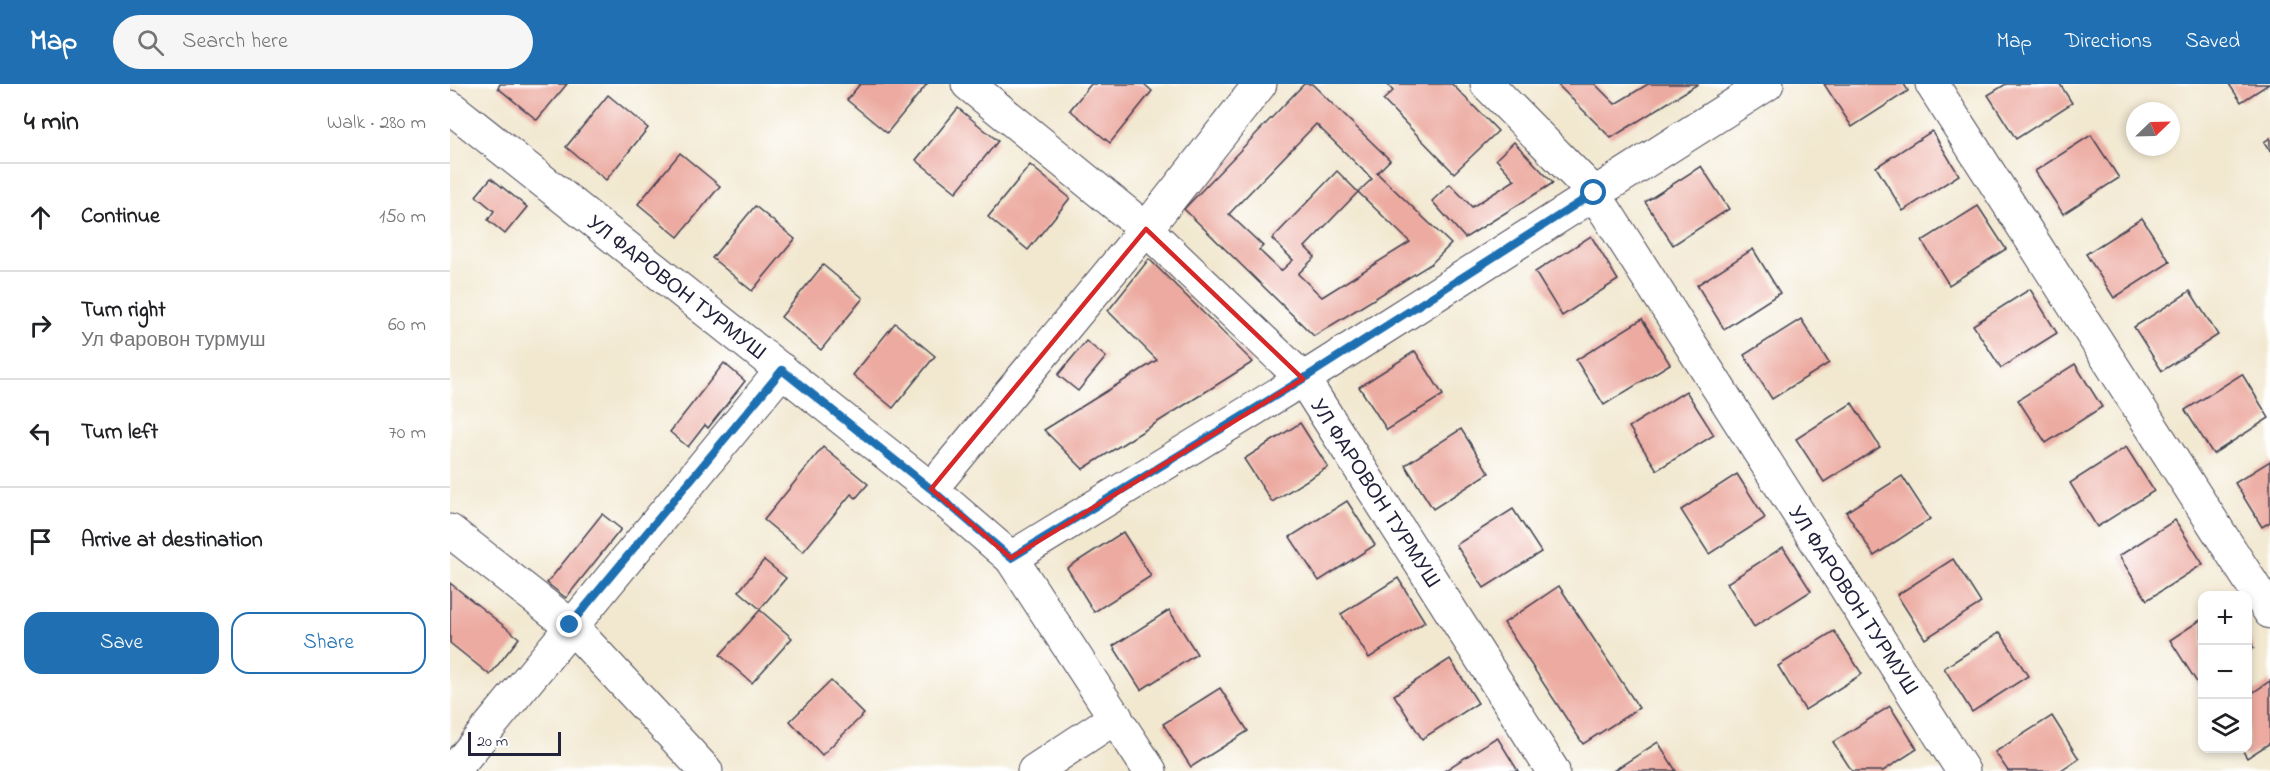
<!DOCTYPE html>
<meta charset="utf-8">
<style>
body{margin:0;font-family:"Indie Flower",sans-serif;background:#f6f6f6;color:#202124}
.controls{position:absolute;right:18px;bottom:18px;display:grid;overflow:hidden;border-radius:12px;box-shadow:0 3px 9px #0003}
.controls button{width:54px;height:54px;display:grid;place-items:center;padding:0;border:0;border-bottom:2px solid #e0e0e0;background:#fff;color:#202124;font:30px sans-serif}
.compass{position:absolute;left:1676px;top:18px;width:54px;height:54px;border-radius:50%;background:#fff;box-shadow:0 3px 9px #0003;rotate:67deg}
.scale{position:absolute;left:18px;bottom:15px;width:93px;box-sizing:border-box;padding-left:6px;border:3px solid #22223b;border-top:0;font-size:16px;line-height:21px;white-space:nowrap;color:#22223b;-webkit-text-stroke:4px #fff;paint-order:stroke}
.stop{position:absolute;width:18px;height:18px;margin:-14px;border:4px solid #1f6fb2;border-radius:50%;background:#fff}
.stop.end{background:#1f6fb2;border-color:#fff;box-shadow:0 2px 6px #0008}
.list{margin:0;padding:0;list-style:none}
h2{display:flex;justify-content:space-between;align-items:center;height:78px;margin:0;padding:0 24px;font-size:26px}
h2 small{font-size:20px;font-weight:400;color:#757577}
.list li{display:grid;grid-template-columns:39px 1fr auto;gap:18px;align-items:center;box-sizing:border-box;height:108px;padding:0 24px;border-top:2px solid #e0e0e0}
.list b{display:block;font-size:22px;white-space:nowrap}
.list p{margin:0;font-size:20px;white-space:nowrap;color:#757577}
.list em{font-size:20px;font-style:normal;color:#757577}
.actions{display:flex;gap:12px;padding:18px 24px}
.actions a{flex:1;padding:14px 0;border:2px solid #1f6fb2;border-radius:18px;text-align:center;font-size:21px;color:#1f6fb2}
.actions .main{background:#1f6fb2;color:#fff}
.icon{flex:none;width:33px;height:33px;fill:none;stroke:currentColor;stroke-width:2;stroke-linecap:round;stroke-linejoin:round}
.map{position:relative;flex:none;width:1820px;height:687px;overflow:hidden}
header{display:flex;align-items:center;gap:36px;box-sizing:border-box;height:84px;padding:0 30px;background:#1f6fb2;color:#fff}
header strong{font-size:28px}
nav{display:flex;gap:33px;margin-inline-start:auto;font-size:21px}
.search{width:420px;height:54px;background:#f6f6f6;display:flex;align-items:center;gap:15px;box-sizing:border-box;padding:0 21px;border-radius:33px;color:#757577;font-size:22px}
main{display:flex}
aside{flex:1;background:#fff}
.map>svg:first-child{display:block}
.building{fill:#ecaaa0;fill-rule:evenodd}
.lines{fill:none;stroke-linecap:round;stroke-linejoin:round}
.minor-casing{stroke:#414051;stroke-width:35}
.minor{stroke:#fff;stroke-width:33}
.route{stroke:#1f6fb2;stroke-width:8}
.marked{fill:none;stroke:#d62828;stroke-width:4.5;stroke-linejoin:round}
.labels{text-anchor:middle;stroke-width:4.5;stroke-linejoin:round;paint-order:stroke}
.street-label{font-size:20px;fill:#22223b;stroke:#fff}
</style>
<header>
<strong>Map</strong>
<div class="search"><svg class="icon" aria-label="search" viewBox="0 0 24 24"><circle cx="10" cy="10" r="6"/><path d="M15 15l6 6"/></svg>Search here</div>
<nav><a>Map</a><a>Directions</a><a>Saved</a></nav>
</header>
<main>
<aside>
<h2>4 min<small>Walk · 280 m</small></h2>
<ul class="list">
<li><svg class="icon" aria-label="ahead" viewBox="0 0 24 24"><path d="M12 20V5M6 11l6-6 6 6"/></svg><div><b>Continue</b></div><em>150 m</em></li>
<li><svg class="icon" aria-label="right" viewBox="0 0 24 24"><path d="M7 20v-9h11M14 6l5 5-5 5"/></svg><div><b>Turn right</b><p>Ул Фаровон турмуш</p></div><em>60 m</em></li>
<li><svg class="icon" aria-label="left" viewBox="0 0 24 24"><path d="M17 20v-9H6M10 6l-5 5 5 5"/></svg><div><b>Turn left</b></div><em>70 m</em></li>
<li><svg class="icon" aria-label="arrive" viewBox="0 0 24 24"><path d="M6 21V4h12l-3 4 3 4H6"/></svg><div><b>Arrive at destination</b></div></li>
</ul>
<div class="actions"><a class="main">Save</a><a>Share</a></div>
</aside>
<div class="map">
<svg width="1820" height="687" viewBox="0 0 1820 687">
<rect width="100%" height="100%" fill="#fff"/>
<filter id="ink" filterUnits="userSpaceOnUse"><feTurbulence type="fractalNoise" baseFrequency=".0167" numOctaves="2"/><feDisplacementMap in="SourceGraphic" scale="12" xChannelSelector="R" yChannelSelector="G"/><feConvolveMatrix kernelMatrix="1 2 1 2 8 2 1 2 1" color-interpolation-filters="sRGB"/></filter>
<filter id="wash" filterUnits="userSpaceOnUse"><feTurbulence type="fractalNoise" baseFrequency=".008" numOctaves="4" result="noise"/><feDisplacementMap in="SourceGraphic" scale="24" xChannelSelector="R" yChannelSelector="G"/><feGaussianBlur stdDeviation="1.35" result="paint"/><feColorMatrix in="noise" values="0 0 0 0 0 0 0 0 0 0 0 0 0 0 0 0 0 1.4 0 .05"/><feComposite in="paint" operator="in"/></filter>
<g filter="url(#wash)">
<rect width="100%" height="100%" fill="#f2e8d0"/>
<g id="blocks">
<!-- building -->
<g class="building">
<polygon points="50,0 117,0 87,36 48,4"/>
<polygon points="410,0 477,0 437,49 397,16"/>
<polygon points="641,0 694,0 702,7 660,59 620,26"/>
<path d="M854 0H862L940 76 927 89 1001 160 981 180 864 252 734 125ZM866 40 922 95 908 108 960 158 872 213 848 190 865 173 855 163 908 108 887 87 822 155 843 176 831 187 809 166 813 162 779 130Z"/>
<polygon points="937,0 1002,0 1048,47 1004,89 933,16 943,7"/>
<polygon points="1107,0 1145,0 1165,20 1198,0 1248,0 1161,54"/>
<polygon points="1374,0 1454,0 1458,7 1402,43"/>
<polygon points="1556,0 1610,0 1622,19 1566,55 1538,11"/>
<polygon points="1779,0 1819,0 1791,18"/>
<polygon points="158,11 198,44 156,96 116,63"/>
<polygon points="508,24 548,57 506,108 466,76"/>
<polygon points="1482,47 1509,91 1453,127 1426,83"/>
<polygon points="1641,51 1669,94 1613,130 1585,87"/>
<polygon points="1820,54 1820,67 1814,58"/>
<polygon points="1064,58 1103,99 1015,154 982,117 1000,100 1022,123 1065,96 1046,75"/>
<polygon points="230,69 270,102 228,153 188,120"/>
<polygon points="580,81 620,114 578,166 538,133"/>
<polygon points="1251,82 1279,125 1223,161 1195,118"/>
<polygon points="41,94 77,123 55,150 38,136 44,127 26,112"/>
<polygon points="305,122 345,155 302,207 262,174"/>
<polygon points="1528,122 1556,165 1499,201 1472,157"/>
<polygon points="1692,134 1720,178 1664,214 1636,170"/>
<polygon points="1141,152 1168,196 1112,232 1085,188"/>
<polygon points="1303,165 1330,209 1274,245 1247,201"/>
<polygon points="699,175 803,278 633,385 594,346 707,276 658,227"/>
<polygon points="373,181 413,214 371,266 331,233"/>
<polygon points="1580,205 1607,249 1551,284 1523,241"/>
<polygon points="1740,207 1768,251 1712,287 1684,243"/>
<polygon points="1192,235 1220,280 1154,321 1126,276"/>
<polygon points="1351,235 1379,279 1322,315 1294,271"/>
<polygon points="445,239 485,272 443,324 403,291"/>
<polygon points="636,257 656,273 628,307 608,291"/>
<polygon points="965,267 993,311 937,346 909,303"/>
<polygon points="274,279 295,297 258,344 255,341 238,363 220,348"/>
<polygon points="1625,280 1652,323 1596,359 1568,316"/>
<polygon points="1792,290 1819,334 1763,370 1735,326"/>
<polygon points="1236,307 1264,351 1207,386 1179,343"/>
<polygon points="1402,319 1430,363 1374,398 1346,355"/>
<polygon points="850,339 878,383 822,418 794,375"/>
<polygon points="1011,345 1039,389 983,425 955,381"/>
<polygon points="373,363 418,400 406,414 401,410 353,468 314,436"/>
<polygon points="1676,363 1704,407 1647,443 1620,399"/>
<polygon points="1820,377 1820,438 1812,443 1785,399"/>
<polygon points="1287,390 1315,434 1259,470 1231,426"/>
<polygon points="1452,392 1480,435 1424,472 1396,428"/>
<polygon points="897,417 925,461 869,497 840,453"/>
<polygon points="1063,425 1091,468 1034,504 1006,461"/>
<polygon points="152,430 171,445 116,514 97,499"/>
<polygon points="1725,436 1753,480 1697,516 1669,472"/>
<polygon points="673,448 701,492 644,528 617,484"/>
<polygon points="1333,463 1361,507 1304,543 1277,499"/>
<polygon points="1503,475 1531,519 1475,555 1447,511"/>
<polygon points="314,476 336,494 310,525 289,507"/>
<polygon points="948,494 975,538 919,574 891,530"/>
<polygon points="0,499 69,554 40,591 0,559"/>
<polygon points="1109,502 1189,624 1133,660 1054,539"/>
<polygon points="310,526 342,554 302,599 270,571"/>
<polygon points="719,526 747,570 691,606 663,562"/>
<polygon points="1752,535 1752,597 1748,600 1720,556"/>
<polygon points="1384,547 1412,590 1355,626 1328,582"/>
<polygon points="1550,548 1578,592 1522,628 1494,584"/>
<polygon points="1798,553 1804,564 1798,568"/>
<polygon points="1000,575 1028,619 972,655 944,611"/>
<polygon points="381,597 414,630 372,671 340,637"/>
<polygon points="1820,597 1820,659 1797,674 1791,664 1798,664 1798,612"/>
<polygon points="770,604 798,647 741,683 713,640"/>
<polygon points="1440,622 1467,665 1433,687 1402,687 1383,658"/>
<polygon points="1602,632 1629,675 1611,687 1558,687 1545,668"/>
<polygon points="1047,653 1068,687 994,687"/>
<polygon points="1208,658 1226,687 1163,687"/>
</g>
</g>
</g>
<g filter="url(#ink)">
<use href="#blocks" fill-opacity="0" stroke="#414051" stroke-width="1.5"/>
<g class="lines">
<defs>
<g id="minor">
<polyline points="518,0 696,145 853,295 1103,687"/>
<polyline points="1037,0 1144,109 1513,687"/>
<polyline points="1482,0 1820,528"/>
<polyline points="0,23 481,405 561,474 700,687"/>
<polyline points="481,405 696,145 810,0"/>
<polyline points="0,447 120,541 256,687"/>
<polyline points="561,474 853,295 1317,0"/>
<polyline points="3,687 332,286"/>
<polyline points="584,687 666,633"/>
</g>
</defs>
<!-- minor casing -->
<use href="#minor" class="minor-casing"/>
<!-- minor -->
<use href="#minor" class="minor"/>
</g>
</g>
<g class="lines" filter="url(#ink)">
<!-- route -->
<polyline class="route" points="120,541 332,286 481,405 561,474 853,295 1144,109"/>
</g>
<!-- marked area -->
<path class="marked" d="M696 145 853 295 561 474 481 405Z"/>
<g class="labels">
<!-- street labels -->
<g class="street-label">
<text transform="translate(227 203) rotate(38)" y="7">УЛ ФАРОВОН ТУРМУШ</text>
<text transform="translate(926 409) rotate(57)" y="7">УЛ ФАРОВОН ТУРМУШ</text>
<text transform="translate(1404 516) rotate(57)" y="7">УЛ ФАРОВОН ТУРМУШ</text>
</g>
</g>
</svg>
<div class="controls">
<button>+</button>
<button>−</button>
<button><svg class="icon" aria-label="layers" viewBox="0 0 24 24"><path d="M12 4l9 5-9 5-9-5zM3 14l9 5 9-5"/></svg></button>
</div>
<svg class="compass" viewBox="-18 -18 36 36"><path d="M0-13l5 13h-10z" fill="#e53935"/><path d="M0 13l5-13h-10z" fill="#757577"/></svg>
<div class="scale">20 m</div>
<div class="stop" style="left:1144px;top:109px"></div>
<div class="stop end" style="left:120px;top:541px"></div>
</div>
</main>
